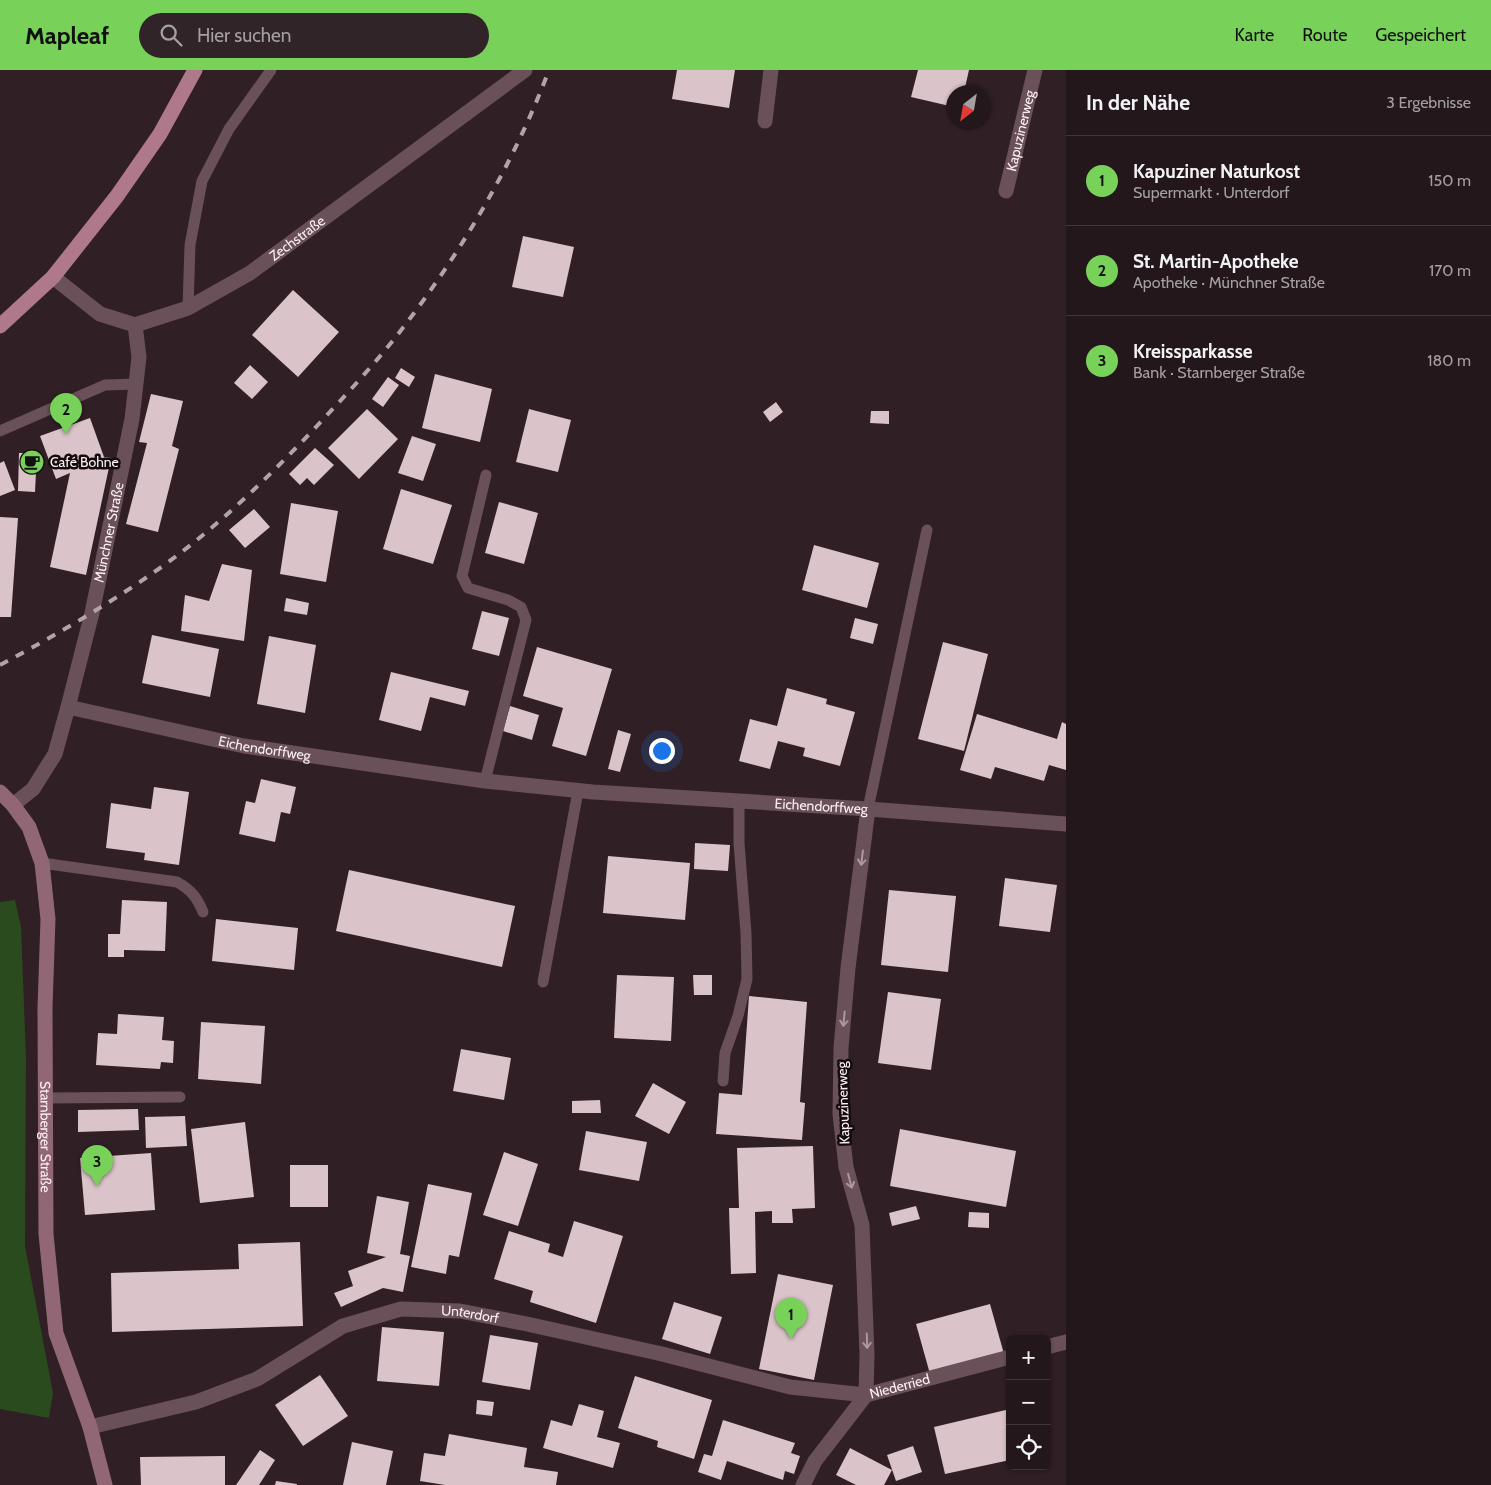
<!DOCTYPE html>
<html lang="de">
<meta charset="utf-8">
<style>
body{margin:0;font-family:Cabin,sans-serif;background:#302428;color:#f1f3f6}
.controls{position:absolute;right:15px;bottom:15px;display:grid;overflow:hidden;border-radius:8px;box-shadow:0 1px 4px #0004}
.controls button{width:45px;height:45px;display:grid;place-items:center;padding:0;border:0;border-bottom:1px solid #41363a;background:#24171b;color:#f1f3f6;font:25px sans-serif}
.compass{position:absolute;left:946px;top:15px;width:45px;height:45px;border-radius:50%;background:#24171b;box-shadow:0 1px 4px #0004;rotate:211deg}
.you{position:absolute;left:661px;top:680px;width:18px;height:18px;margin:-12px;border:4px solid #fff;border-radius:50%;background:#1a73e8;box-shadow:0 0 0 8px #1a73e833}
.badge{display:grid;place-items:center;width:32px;height:32px;border-radius:50%;background:#78d259;color:#111;font-size:16px;font-weight:700}
.pin{position:absolute;translate:-50% -41px;filter:drop-shadow(0 1px 2px #0008)}
.pin::after{content:'';position:absolute;top:26px;width:18px;height:15px;background:inherit;clip-path:polygon(0 0,100% 0,50% 100%)}
.list{margin:0;padding:0;list-style:none}
h2{display:flex;justify-content:space-between;align-items:center;height:65px;margin:0;padding:0 20px;font-size:21px}
h2 small{font-size:16px;font-weight:400;color:#a39fa3}
.list li{display:grid;grid-template-columns:32px 1fr auto;gap:15px;align-items:center;box-sizing:border-box;height:90px;padding:0 20px;border-top:1px solid #41363a}
.list b{display:block;font-size:19px;white-space:nowrap}
.list p{margin:0;font-size:16px;white-space:nowrap;color:#a39fa3}
.list em{font-size:16px;font-style:normal;color:#a39fa3}
.icon{flex:none;width:28px;height:28px;fill:none;stroke:currentColor;stroke-width:2;stroke-linecap:round;stroke-linejoin:round}
.map{position:relative;flex:none;width:1066px;height:1415px;overflow:hidden}
header{display:flex;align-items:center;gap:30px;box-sizing:border-box;height:70px;padding:0 25px;background:#78d259;color:#111}
header strong{font-size:24px}
nav{display:flex;gap:28px;margin-inline-start:auto;font-size:18px}
.search{width:350px;height:45px;background:#302428;display:flex;align-items:center;gap:12px;box-sizing:border-box;padding:0 18px;border-radius:28px;color:#a39fa3;font-size:19px}
main{display:flex}
aside{flex:1;background:#24171b}
.map>svg:first-child{display:block}
.green{fill:#294b1d}
.building{fill:#dac3c9}
.lines{fill:none;stroke-linecap:round;stroke-linejoin:round}
.lane{stroke:#6a5058;stroke-width:11}
.street{stroke:#6a5058;stroke-width:15}
.secondary{stroke:#916775;stroke-width:15}
.primary{stroke:#af798b;stroke-width:15}
.rail{stroke:#b1a4a7;stroke-width:4;stroke-dasharray:9 9;stroke-linecap:butt}
.oneway{stroke:#ac989e}
.labels{text-anchor:middle;stroke-width:5;stroke-linejoin:round;paint-order:stroke}
.street-label{font-size:14px;fill:#fcf0f3;stroke:#130b0d}
.poi-label{font-size:14px;fill:#fcf0f3;stroke:#130b0d;text-anchor:start}
</style>
<header>
<strong>Mapleaf</strong>
<div class="search"><svg class="icon" aria-label="search" viewBox="0 0 24 24"><circle cx="10" cy="10" r="6"/><path d="M15 15l6 6"/></svg>Hier suchen</div>
<nav><a>Karte</a><a>Route</a><a>Gespeichert</a></nav>
</header>
<main>
<div class="map">
<svg width="1066" height="1415" viewBox="0 0 1066 1415">
<rect width="100%" height="100%" fill="#301f24"/>
<!-- green -->
<polygon class="green" points="15,830 21,857 26,987 25,1176 53,1323 49,1348 0,1339 0,832"/>
<!-- building -->
<g class="building">
<polygon points="677,0 735,0 729,38 672,29"/>
<polygon points="918,0 969,0 964,22 954,22 954,37 911,27"/>
<polygon points="523,166 574,177 563,227 512,217"/>
<polygon points="293,220 339,262 298,307 252,265"/>
<polygon points="250,295 268,312 252,329 234,313"/>
<polygon points="401,298 415,307 409,317 395,308"/>
<polygon points="435,304 492,319 480,372 422,358"/>
<polygon points="388,307 399,315 383,337 372,329"/>
<polygon points="151,324 183,331 172,376 179,379 158,462 126,454 147,373 139,372"/>
<polygon points="776,332 783,342 770,352 763,342"/>
<polygon points="367,339 398,369 359,409 328,378"/>
<polygon points="529,339 571,350 558,402 516,392"/>
<polygon points="871,341 889,341 889,354 870,353"/>
<polygon points="90,348 104,387 111,388 86,505 50,497 70,403 56,409 40,366"/>
<polygon points="412,366 436,374 423,411 398,403"/>
<polygon points="315,378 334,395 314,415 307,408 300,415 289,404"/>
<polygon points="19,383 37,383 35,422 18,421"/>
<polygon points="4,391 15,420 0,426 0,393"/>
<polygon points="401,419 452,435 433,494 383,479"/>
<polygon points="499,432 538,443 524,494 485,483"/>
<polygon points="291,433 338,441 326,512 280,504"/>
<polygon points="254,439 270,457 245,478 229,460"/>
<polygon points="0,447 18,448 11,547 0,547"/>
<polygon points="814,475 879,493 867,538 802,520"/>
<polygon points="222,494 252,500 244,571 181,561 185,525 209,531"/>
<polygon points="286,528 309,533 307,545 284,541"/>
<polygon points="482,541 509,548 499,586 472,579"/>
<polygon points="855,548 878,554 873,574 850,568"/>
<polygon points="152,565 219,579 210,627 142,613"/>
<polygon points="269,566 316,575 305,643 257,634"/>
<polygon points="943,572 988,584 964,681 918,669"/>
<polygon points="537,577 612,599 586,686 552,676 563,638 523,626"/>
<polygon points="391,602 469,621 465,636 430,627 421,661 379,650"/>
<polygon points="787,618 827,629 826,634 855,642 840,696 803,686 805,678 778,671 770,699 739,691 750,649 777,656"/>
<polygon points="510,636 539,645 532,670 503,661"/>
<polygon points="977,644 1057,669 1062,652 1066,654 1066,700 1049,695 1044,711 995,697 991,709 960,700"/>
<polygon points="618,660 631,664 620,702 608,699"/>
<polygon points="261,709 296,717 290,744 281,742 275,772 239,764 246,731 255,733"/>
<polygon points="154,717 189,722 179,795 144,790 145,783 106,778 111,733 151,739"/>
<polygon points="695,773 730,775 728,801 694,799"/>
<polygon points="608,786 690,793 685,850 603,843"/>
<polygon points="349,800 515,836 502,897 336,861"/>
<polygon points="1005,808 1057,815 1050,862 999,856"/>
<polygon points="889,820 956,826 948,902 881,895"/>
<polygon points="122,830 167,832 165,881 124,880 124,887 108,887 108,864 120,864"/>
<polygon points="216,849 298,858 294,900 212,891"/>
<polygon points="617,905 674,907 671,971 614,968"/>
<polygon points="693,905 712,905 712,925 694,925"/>
<polygon points="888,922 941,929 931,1000 878,993"/>
<polygon points="749,926 807,932 800,1032 805,1033 802,1070 716,1064 719,1023 742,1025"/>
<polygon points="118,944 164,947 162,970 174,971 173,993 161,992 160,999 96,995 98,963 117,964"/>
<polygon points="201,952 265,956 261,1014 198,1009"/>
<polygon points="461,979 511,988 504,1030 453,1021"/>
<polygon points="653,1013 686,1032 669,1064 635,1046"/>
<polygon points="600,1030 601,1043 572,1043 572,1031"/>
<polygon points="138,1039 139,1060 78,1062 78,1040"/>
<polygon points="185,1046 187,1076 146,1078 145,1047"/>
<polygon points="245,1052 254,1127 200,1133 191,1059"/>
<polygon points="900,1059 1016,1081 1006,1137 890,1116"/>
<polygon points="586,1061 647,1072 639,1111 579,1100"/>
<polygon points="813,1076 815,1138 792,1139 793,1153 772,1153 772,1141 755,1142 756,1203 731,1204 729,1138 739,1138 737,1078"/>
<polygon points="504,1082 538,1094 518,1156 483,1145"/>
<polygon points="151,1083 155,1140 85,1145 80,1088"/>
<rect x="290" y="1095" width="38" height="42"/>
<polygon points="428,1114 472,1123 459,1187 449,1185 446,1204 411,1197"/>
<polygon points="377,1126 409,1132 400,1184 410,1186 403,1222 383,1218 341,1237 334,1223 353,1216 348,1201 386,1187 367,1183"/>
<polygon points="916,1136 920,1149 892,1156 889,1143"/>
<polygon points="969,1142 989,1143 989,1158 968,1157"/>
<polygon points="574,1151 623,1166 596,1253 530,1232 533,1221 494,1209 509,1161 550,1174 548,1182 563,1187"/>
<polygon points="300,1172 303,1256 112,1262 111,1203 239,1199 238,1174"/>
<polygon points="778,1204 833,1215 814,1310 759,1299"/>
<polygon points="674,1232 722,1247 710,1284 662,1269"/>
<polygon points="990,1234 1004,1284 930,1304 916,1254"/>
<polygon points="382,1257 444,1262 439,1316 377,1311"/>
<polygon points="490,1265 538,1273 530,1320 482,1312"/>
<polygon points="320,1305 348,1346 303,1376 275,1335"/>
<polygon points="635,1306 712,1330 694,1389 657,1377 658,1371 618,1358"/>
<polygon points="477,1330 494,1332 492,1346 476,1344"/>
<polygon points="579,1334 604,1341 597,1367 620,1373 613,1398 543,1378 551,1350 572,1356"/>
<polygon points="1010,1339 1010,1390 945,1404 934,1357"/>
<polygon points="723,1350 795,1373 791,1383 800,1386 794,1404 785,1401 783,1410 727,1391 721,1410 698,1402 704,1384 712,1386"/>
<polygon points="449,1364 527,1378 524,1397 558,1402 556,1415 445,1415 420,1411 424,1383 445,1386"/>
<polygon points="352,1372 393,1381 386,1415 343,1415"/>
<polygon points="913,1376 922,1402 896,1411 887,1385"/>
<polygon points="850,1378 892,1400 884,1415 856,1415 836,1405"/>
<polygon points="260,1380 275,1390 259,1415 236,1415"/>
<polygon points="225,1386 225,1415 141,1415 140,1387"/>
<polygon points="276,1411 297,1414 297,1415 275,1415"/>
</g>
<g class="lines">
<!-- lane -->
<g class="lane">
<polyline points="188,238 190,175 202,111 229,59 271,0"/>
<polyline points="0,361 105,315 137,314"/>
<polyline points="485,711 526,550 521,537 508,530 468,518 462,506 486,405"/>
<polyline points="868,739 927,460"/>
<path d="M42 793 177 812C191 820 197 827 203 842"/>
<polyline points="543,912 578,721"/>
<polyline points="723,1011 725,983 738,946 747,909 746,863 739,773 739,732"/>
<polyline points="45,1028 180,1027"/>
</g>
<!-- street -->
<g class="street">
<polyline points="765,51 771,0"/>
<path id="s1" d="M1006 121 1035 0"/>
<path id="s2" d="M53 207 100 244 135 255 188 238 250 203 525 0"/>
<path id="s3" d="M68 637 244 676 485 711 593 722 868 739 1066 754"/>
<path id="s4" d="M13 735 33 719 55 684 68 637 92 543 132 349 139 287 135 255"/>
<polyline points="1047,1277 1066,1272"/>
<polyline points="866,1325 867,1284 862,1155 846,1097 840,1044 841,978 848,898 868,739"/>
<path id="s5" d="M90 1357 196 1332 257 1309 343 1256 401 1239 460 1241 527 1254 662 1284 790 1317 866 1325"/>
<path id="s6" d="M803 1415 815 1391 866 1325 1010 1287"/>
</g>
<!-- secondary -->
<path class="secondary" id="s7" d="M0 722 13 735 29 757 42 793 48 849 45 938 46 1164 56 1263 90 1357 105 1415"/>
<!-- primary -->
<polyline class="primary" points="0,256 53,207 117,126 160,64 195,0"/>
<!-- rail -->
<path class="rail" d="M0 595C51 568 102 538 150 505 210 464 264 412 314 359 344 327 375 294 402 259 462 181 514 93 549 0"/>
</g>
<!-- one-way arrows -->
<defs><path id="oneway-shaft" d="M-6 0H5M1.5-3L5.5 0L1.5 3" fill="none" stroke-width="1.6" stroke-linecap="round" stroke-linejoin="round" transform="scale(1.25)"/></defs>
<g class="oneway">
<use href="#oneway-shaft" transform="translate(862 788) rotate(97)"/>
<use href="#oneway-shaft" transform="translate(844 949) rotate(95)"/>
<use href="#oneway-shaft" transform="translate(850 1111) rotate(75)"/>
<use href="#oneway-shaft" transform="translate(867 1271) rotate(88)"/>
</g>
<!-- icons -->
<defs>
<symbol id="cafe-disc" viewBox="-11 -11 22 22"><circle r="9.5" fill="#78d259" stroke="#130b0d"/><path d="M-5.5-4.5H6V0H3Q3 3.5 0 3.5H-2.5Q-5.5 3.5-5.5 0ZM3-3.2v2h1.7v-2ZM-6 4.5H4V6H-6Z" fill="#111"/></symbol>
</defs>
<g fill-rule="evenodd">
<use href="#cafe-disc" x="18" y="378" width="28" height="28"/>
</g>
<g class="labels">
<!-- street labels -->
<g class="street-label">
<text dy="5" stroke="none"><textPath href="#s1" startOffset="62">Kapuzinerweg</textPath></text>
<text dy="5" stroke="none"><textPath href="#s2" startOffset="282">Zechstraße</textPath></text>
<text dy="5" stroke="none"><textPath href="#s4" startOffset="295">Münchner Straße</textPath></text>
<text dy="5" stroke="none"><textPath href="#s3" startOffset="201">Eichendorffweg</textPath></text>
<text dy="5" stroke="none"><textPath href="#s3" startOffset="761">Eichendorffweg</textPath></text>
<text transform="translate(843 1033) rotate(-92)" y="5">Kapuzinerweg</text>
<text dy="5" stroke="none"><textPath href="#s7" startOffset="358">Starnberger Straße</textPath></text>
<text dy="5" stroke="none"><textPath href="#s5" startOffset="405">Unterdorf</textPath></text>
<text dy="5" stroke="none"><textPath href="#s6" startOffset="145">Niederried</textPath></text>
</g>
<!-- poi labels -->
<g class="poi-label">
<text x="50" y="397">Café Bohne</text>
</g>
</g>
</svg>
<div class="controls">
<button>+</button>
<button>−</button>
<button><svg class="icon" aria-label="locate" viewBox="0 0 24 24"><circle cx="12" cy="12" r="6"/><path d="M12 2v4M12 18v4M2 12h4M18 12h4"/></svg></button>
</div>
<svg class="compass" viewBox="-18 -18 36 36"><path d="M0-13l5 13h-10z" fill="#e53935"/><path d="M0 13l5-13h-10z" fill="#a39fa3"/></svg>
<div class="you"></div>
<div class="pin badge" style="left:791px;top:1269px">1</div>
<div class="pin badge" style="left:66px;top:364px">2</div>
<div class="pin badge" style="left:97px;top:1116px">3</div>
</div>
<aside>
<h2>In der Nähe<small>3 Ergebnisse</small></h2>
<ul class="list">
<li><span class="badge">1</span><div><b>Kapuziner Naturkost</b><p>Supermarkt · Unterdorf</p></div><em>150 m</em></li>
<li><span class="badge">2</span><div><b>St. Martin-Apotheke</b><p>Apotheke · Münchner Straße</p></div><em>170 m</em></li>
<li><span class="badge">3</span><div><b>Kreissparkasse</b><p>Bank · Starnberger Straße</p></div><em>180 m</em></li>
</ul>
</aside>
</main>
